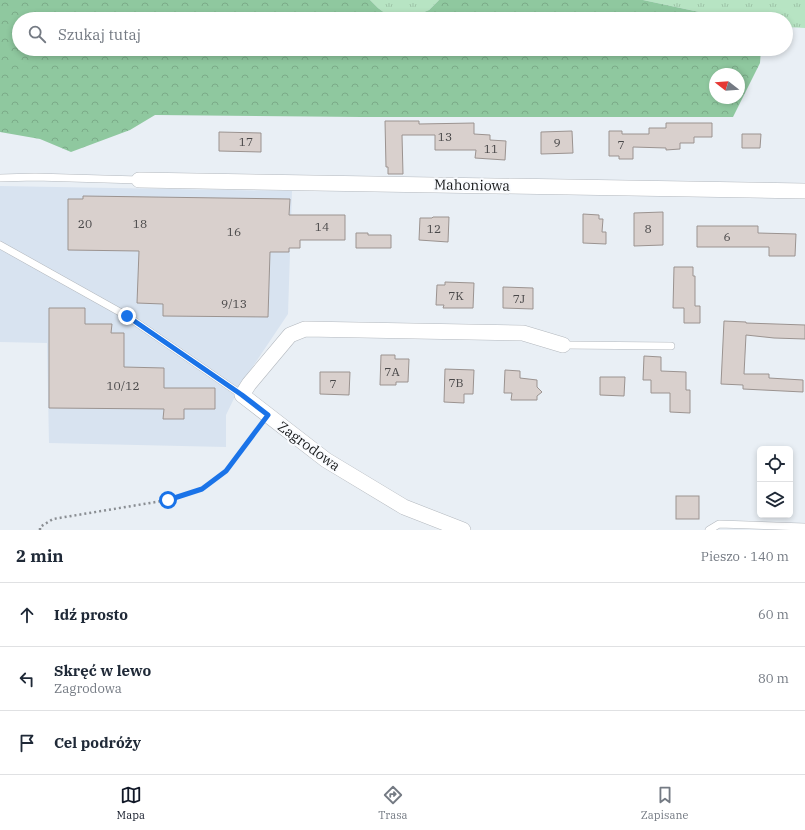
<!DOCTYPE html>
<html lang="pl">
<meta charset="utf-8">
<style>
body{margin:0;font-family:"IBM Plex Serif",serif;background:#f6f6f7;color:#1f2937}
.controls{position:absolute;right:12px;bottom:12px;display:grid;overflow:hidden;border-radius:6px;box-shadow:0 2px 6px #0003}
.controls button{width:36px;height:36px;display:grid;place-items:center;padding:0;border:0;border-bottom:1px solid #e0e1e3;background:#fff;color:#1f2937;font:20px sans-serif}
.compass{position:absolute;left:709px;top:68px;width:36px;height:36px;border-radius:50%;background:#fff;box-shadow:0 2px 6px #0003;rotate:287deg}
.stop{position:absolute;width:12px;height:12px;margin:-9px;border:3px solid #1a73e8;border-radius:50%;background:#fff}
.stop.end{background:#1a73e8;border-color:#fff;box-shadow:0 1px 4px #0008}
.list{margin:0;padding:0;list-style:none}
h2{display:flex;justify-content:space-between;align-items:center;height:52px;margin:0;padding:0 16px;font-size:17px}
h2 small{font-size:13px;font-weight:400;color:#747a83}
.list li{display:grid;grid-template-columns:26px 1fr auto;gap:12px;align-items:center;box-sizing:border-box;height:64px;padding:0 16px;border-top:1px solid #e0e1e3}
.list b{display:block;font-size:15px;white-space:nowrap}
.list p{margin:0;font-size:13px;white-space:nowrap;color:#747a83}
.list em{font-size:13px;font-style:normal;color:#747a83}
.icon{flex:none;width:22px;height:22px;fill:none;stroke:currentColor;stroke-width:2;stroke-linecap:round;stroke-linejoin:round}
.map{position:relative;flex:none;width:805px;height:530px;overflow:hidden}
.search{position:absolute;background:#fff;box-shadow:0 2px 6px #0003;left:12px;right:12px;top:12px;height:44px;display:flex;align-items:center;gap:10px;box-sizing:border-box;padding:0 14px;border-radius:22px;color:#747a83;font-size:15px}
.sheet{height:244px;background:#fff}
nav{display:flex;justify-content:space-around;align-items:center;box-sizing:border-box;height:56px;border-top:1px solid #e0e1e3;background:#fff;font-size:11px;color:#747a83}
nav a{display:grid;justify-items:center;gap:2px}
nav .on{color:#111827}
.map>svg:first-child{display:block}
.built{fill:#d8e3f0}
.grass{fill:url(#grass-tufts)}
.forest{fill:url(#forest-crowns);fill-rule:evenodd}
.building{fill:#d9d0cd;stroke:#9b9390}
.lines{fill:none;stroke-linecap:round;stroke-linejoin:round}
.lane-casing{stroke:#b3b8be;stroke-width:8}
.street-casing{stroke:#b3b8be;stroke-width:16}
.path{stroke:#8a8e93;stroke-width:2.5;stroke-dasharray:2 3;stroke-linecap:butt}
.lane{stroke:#fff;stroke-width:7}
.street{stroke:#fff;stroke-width:15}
.route{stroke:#1a73e8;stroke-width:5}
.labels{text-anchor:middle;stroke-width:4;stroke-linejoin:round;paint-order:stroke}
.number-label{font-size:12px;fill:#484748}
.street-label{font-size:14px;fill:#17191b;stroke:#f9fbfe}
</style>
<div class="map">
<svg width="805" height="530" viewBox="0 0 805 530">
<defs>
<pattern id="grass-tufts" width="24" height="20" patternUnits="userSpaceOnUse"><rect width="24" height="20" fill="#b7e4c3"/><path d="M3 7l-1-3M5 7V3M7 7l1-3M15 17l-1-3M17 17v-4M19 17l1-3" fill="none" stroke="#9dc3a7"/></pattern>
<pattern id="forest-crowns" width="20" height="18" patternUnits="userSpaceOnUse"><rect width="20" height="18" fill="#8fc89f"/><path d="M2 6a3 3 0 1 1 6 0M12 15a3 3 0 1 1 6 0" fill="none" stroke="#7bab88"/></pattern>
</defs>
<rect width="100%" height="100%" fill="#e9eff5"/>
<!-- built -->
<polygon class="built" points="0,186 292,191 288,314 241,384 226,415 226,447 49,443 47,343 0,342"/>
<!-- grass -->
<g class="grass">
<polygon points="370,0 439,0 429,10 407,19 393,19 378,8"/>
<polygon points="643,0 805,0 805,28 786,27 786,19 732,19"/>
</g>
<!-- forest -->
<g class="forest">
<path d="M0 0H370L378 8 393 19H19V49H761L760 63 733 117H361L155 115 130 130 71 152 40 139 0 132ZM715 74H739V98H715Z"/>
<polygon points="439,0 643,0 732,19 407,19 429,10"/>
</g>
<!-- building -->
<g class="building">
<polygon points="385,121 419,121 419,124 474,123 474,134 490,135 490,140 506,141 505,160 475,158 476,150 435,150 435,135 402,135 403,174 388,174 388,167 386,167"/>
<polygon points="666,123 712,123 712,137 694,137 694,143 680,143 680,149 666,150 666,148 633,147 633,159 619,159 619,156 609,156 609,131 622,131 622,134 649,134 649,128 666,128"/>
<polygon points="572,131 573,153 541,154 541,132"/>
<polygon points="219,132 261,133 261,152 219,151"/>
<polygon points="742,134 761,134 760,148 742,148"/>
<polygon points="83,196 290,199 289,215 345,215 345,240 300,240 300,248 289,248 289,252 270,252 268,317 163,316 163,304 137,303 139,251 68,250 68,199 83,199"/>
<polygon points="663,212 663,245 634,246 634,213"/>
<polygon points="583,214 599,215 599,219 603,219 602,232 606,232 606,244 583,243"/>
<polygon points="433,217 449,217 448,242 419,240 420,218 432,218"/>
<polygon points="697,226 758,226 758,233 796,234 795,256 769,256 769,247 697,247"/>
<polygon points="356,233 368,233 368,235 391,235 391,248 356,248"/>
<polygon points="674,267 693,267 693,276 695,276 695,306 700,306 700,323 684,323 684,308 673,308"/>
<polygon points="445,282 474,283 473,308 443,308 444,305 436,305 437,285 445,285"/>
<polygon points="503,287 533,288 533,309 503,308"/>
<polygon points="49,308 85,308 85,324 112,324 111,333 124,333 124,367 164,368 164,388 215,388 215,409 184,409 184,419 163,419 164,409 49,408"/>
<polygon points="724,321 746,322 746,323 805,325 805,339 774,338 746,335 744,374 769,374 769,378 803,380 803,392 743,389 743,385 721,384"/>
<polygon points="381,355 395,355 395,359 409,359 408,382 396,382 396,385 380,385"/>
<polygon points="644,356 661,357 661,371 686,372 686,390 690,390 690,413 670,412 670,393 651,393 651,380 643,380"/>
<polygon points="445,369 474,370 473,394 464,394 464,403 444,402"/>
<polygon points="505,370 520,371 520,378 537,380 537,387 542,392 537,396 537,400 511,400 512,393 504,393"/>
<polygon points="320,372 350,372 349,395 320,394"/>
<polygon points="600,377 625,377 624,396 600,395"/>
<rect x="676" y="496" width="23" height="23"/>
</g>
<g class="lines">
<defs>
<g id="lane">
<polyline points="0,178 35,177 139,180"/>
<polyline points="0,245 127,316 242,395"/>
<polyline points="563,345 671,346"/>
<polyline points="709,530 719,524 805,527"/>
</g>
<g id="street">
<polyline points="139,180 805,191"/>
<polyline points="463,530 404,507 326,460 242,395 249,384 290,335 305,329 523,333 563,345"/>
</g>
</defs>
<!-- lane casing -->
<use href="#lane" class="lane-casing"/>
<!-- street casing -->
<use href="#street" class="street-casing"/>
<!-- path -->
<polyline class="path" points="40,530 40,527 53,519 168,500 202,489 226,471 259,427"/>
<!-- lane -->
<use href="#lane" class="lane"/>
<!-- street -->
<use href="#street" class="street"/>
</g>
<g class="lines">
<!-- route -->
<polyline class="route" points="127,316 242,395 268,415 226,471 202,489 168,500"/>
</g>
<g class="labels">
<!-- number labels -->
<g class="number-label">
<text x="445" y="141">13</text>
<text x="246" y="146">17</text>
<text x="557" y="147">9</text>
<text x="621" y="149">7</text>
<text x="491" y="153">11</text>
<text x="85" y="228">20</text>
<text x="140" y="228">18</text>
<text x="322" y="231">14</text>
<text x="434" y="233">12</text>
<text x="648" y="233">8</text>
<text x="234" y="236">16</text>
<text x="727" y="241">6</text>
<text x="456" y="300">7K</text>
<text x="519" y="303">7J</text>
<text x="234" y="308">9/13</text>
<text x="392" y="376">7A</text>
<text x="456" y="387">7B</text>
<text x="333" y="388">7</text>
<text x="123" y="390">10/12</text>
</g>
<!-- street labels -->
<g class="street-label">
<text transform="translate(472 185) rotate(1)" y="5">Mahoniowa</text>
<text transform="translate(309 446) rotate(36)" y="5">Zagrodowa</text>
</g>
</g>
</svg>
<div class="controls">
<button><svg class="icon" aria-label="locate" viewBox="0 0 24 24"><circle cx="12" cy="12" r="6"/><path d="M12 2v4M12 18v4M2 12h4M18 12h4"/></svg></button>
<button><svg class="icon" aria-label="layers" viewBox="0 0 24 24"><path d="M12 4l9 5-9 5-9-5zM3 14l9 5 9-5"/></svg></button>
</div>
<svg class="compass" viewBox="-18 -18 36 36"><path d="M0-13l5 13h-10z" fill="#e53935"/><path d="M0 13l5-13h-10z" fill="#747a83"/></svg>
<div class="stop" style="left:168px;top:500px"></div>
<div class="stop end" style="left:127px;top:316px"></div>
<div class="search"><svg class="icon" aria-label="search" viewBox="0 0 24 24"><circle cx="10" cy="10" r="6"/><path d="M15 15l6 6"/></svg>Szukaj tutaj</div>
</div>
<section class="sheet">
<h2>2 min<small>Pieszo · 140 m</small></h2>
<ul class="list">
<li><svg class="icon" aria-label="ahead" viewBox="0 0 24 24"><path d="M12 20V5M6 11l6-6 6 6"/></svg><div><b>Idź prosto</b></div><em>60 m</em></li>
<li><svg class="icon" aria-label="left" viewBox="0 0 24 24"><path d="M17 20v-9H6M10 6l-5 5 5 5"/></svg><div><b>Skręć w lewo</b><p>Zagrodowa</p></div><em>80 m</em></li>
<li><svg class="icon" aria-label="arrive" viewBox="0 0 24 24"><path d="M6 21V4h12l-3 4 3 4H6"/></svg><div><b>Cel podróży</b></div></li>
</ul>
</section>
<nav>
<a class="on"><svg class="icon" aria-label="map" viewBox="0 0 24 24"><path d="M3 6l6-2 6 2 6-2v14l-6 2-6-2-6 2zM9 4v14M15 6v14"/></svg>Mapa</a>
<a><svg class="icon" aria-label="directions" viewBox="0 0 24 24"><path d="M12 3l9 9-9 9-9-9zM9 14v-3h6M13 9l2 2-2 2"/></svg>Trasa</a>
<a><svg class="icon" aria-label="saved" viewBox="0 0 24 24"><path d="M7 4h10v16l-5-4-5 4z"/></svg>Zapisane</a>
</nav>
